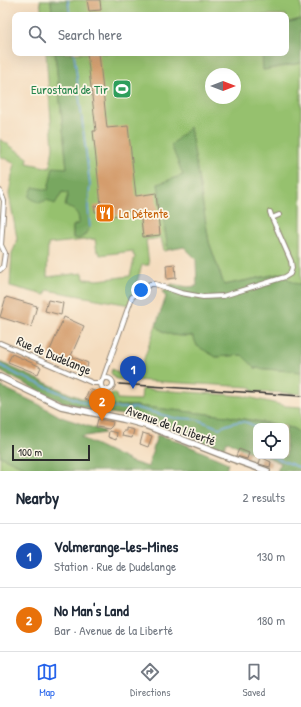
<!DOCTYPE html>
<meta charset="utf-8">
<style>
body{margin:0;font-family:"Patrick Hand",sans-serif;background:#f6f6f7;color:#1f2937}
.controls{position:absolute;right:12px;bottom:12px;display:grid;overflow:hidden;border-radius:8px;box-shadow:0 4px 16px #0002}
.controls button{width:36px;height:36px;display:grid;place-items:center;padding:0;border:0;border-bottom:1px solid #e0e1e3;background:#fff;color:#1f2937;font:20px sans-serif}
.compass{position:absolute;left:205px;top:68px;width:36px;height:36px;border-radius:50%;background:#fff;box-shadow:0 4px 16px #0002;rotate:90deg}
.scale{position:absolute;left:12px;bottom:10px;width:78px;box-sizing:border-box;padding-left:4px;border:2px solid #2b2b2b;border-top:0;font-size:11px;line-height:14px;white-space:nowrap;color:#2b2b2b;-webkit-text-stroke:3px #fcf5e5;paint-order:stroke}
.you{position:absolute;left:141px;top:290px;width:14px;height:14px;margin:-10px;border:3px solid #fff;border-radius:50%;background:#1a73e8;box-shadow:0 0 0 6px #1a73e833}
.badge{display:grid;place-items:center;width:26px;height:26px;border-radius:50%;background:#2563eb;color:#fff;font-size:13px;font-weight:700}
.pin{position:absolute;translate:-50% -33px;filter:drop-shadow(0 1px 2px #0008)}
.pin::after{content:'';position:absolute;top:21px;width:14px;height:12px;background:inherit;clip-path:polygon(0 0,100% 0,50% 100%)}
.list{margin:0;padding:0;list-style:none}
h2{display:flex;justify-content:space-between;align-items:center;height:52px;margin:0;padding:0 16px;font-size:17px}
h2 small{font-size:13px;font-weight:400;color:#747a83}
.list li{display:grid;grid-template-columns:26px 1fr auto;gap:12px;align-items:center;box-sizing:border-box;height:64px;padding:0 16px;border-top:1px solid #e0e1e3}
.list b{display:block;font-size:15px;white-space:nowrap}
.list p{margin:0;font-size:13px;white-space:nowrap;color:#747a83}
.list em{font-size:13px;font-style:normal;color:#747a83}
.icon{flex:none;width:22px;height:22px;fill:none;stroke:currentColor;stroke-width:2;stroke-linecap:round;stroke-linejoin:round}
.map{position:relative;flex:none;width:301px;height:471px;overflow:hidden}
.search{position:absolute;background:#fff;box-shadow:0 4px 16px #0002;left:12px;right:12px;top:12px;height:44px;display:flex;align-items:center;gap:10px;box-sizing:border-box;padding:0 14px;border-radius:8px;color:#747a83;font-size:15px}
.sheet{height:180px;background:#fff}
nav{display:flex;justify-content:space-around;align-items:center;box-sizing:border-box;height:56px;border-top:1px solid #e0e1e3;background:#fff;font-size:11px;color:#747a83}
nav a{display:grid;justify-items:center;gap:2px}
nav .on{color:#2563eb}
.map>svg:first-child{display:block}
.green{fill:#96c16e;stroke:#60764c;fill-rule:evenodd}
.forest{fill:#78a761;stroke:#526946}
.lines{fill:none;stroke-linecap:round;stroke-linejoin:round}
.stream{stroke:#73a9e1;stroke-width:1.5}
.building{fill:#d49d6d}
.street-casing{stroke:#908474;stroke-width:6}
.secondary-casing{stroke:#908474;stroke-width:8}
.street{stroke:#fff;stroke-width:4}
.secondary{stroke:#fff;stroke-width:5.5}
.rail{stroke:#2b2b2b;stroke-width:1.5}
.labels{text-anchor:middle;stroke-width:3.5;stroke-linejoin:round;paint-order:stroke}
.leisure-label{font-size:13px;fill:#27864d;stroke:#fcf5e5;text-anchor:end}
.food-label{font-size:13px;fill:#c56008;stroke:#fcf5e5;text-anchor:start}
.street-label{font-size:13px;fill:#2b2b2b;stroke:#fcf5e5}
</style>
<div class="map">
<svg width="301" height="471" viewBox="0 0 301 471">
<rect width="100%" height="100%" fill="#fcf5e5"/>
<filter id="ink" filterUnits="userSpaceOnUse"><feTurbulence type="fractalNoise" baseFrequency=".025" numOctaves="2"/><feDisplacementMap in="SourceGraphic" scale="8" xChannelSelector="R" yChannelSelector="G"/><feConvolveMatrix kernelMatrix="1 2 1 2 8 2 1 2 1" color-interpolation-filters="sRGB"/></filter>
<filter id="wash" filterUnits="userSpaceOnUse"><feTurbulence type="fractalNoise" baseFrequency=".012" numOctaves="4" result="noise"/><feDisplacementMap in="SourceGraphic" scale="16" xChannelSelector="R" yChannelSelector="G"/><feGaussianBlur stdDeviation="0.9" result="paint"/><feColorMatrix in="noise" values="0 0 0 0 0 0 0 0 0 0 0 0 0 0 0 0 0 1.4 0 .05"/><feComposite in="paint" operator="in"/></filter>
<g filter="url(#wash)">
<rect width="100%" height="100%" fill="#f4dcbe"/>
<!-- green -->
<g class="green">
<polygon points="40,0 51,0 52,15 42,15"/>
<polygon points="67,0 301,0 301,19 286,23 286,15 70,15"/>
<path d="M46 53H55L67 168 47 200 60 197 62 192 68 193 79 215V223L73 226V238L90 227 88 207 90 185 74 53H262L264 70 301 63V284C295 285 286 278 282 273L224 285 209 242 190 128 183 175 158 184 168 250 164 251 161 238 146 240 149 265H142L130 305 47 290 45 295 10 286 12 253 16 244 17 238 9 194 12 176 15 164 0 156V139L28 158 27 163 50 168 53 147ZM211 74H235V98H211ZM95 239 97 252 99 251 100 255 133 251V255L135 256 130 276 98 280 84 279 83 273 47 277 48 244Z"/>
<path d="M156 325C166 337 179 336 194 336L216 357 242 355 255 368 301 372V394L252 391V388L250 387 116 379 111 373 112 369 120 374 138 376Z"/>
<polygon points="142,389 244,396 286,406 301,407 301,434 293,429 286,427 286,426 227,416 136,406 100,405 96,407 100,394 106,396 114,393 116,395 117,399 141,400"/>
<polygon points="0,456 32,471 0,471"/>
</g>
<!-- forest -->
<g class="forest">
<polygon points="51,0 67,0 70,15 52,15"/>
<polygon points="301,19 301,63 263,70 262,53 286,53 286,23"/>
<path d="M55 53H74L90 185 88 207 90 227 84 236 79 239 73 238V226L79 223C79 212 75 210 65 206L68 193 62 192 55 204 47 200 39 203 29 197 33 187 48 190 53 167 67 168Z"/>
<path d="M190 127 209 242 224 285 283 273C286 278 295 285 301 284V372L255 368 242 355 216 357 197 346 193 336C179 336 166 337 156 325L166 297 162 291 170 289 171 284 188 287 197 286 196 259 184 247 168 250 158 184 183 175 171 145Z"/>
<polygon points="0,362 68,393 91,402 96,407 100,405 136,406 227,416 280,426 256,426 256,453 248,451 227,441 222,451 147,418 101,412 63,402 43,393 0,371"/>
<polygon points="0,386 40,405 61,417 103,431 104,433 80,437 132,462 148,467 157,435 175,440 228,463 226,471 32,471 0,456"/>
<polygon points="286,427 293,428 301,434 301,471 277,471 281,463 265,456 286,456"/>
</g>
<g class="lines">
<!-- stream -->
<g class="stream">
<polyline points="68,0 70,15"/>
<polyline points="74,53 90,185 88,207 90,227"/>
<path d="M0 365 18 375 96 408H136L174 418 196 419 219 428C232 423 244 417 256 428"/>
<polyline points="271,456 301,468"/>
</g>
</g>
<g id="blocks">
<!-- building -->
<g class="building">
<polygon points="87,0 100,0 101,10 89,11"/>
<polygon points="87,53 99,53 107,128 128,126 136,196 156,193 160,235 143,237 140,211 126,212 126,214 99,218 99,212 95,212 94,206 101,205 93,131 96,131"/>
<polygon points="175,264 176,278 167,279 166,265"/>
<polygon points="6,297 37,306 31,327 0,317"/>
<polygon points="48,300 63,303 61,315 45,311"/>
<polygon points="64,317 84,326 71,356 88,363 87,368 75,366 57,357 57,358 48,355"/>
<polygon points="12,354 41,367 38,374 8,362"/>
<polygon points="89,389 97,392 93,402 85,399"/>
<polygon points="98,419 113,422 112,426 109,429 96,427"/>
<polygon points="126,428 134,430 132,438 122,436 123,431 126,431"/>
<polygon points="109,431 117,433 116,440 108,437"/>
<polygon points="143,433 152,436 148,447 140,444"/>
<polygon points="239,449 249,453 247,459 236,456"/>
<polygon points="261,457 271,462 270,467 259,464"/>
</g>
</g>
</g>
<g filter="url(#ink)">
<use href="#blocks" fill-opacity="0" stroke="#908474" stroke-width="1"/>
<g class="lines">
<defs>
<g id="street">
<polyline points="0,191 4,201 1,245 5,253 3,267 0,270"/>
<polyline points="270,212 272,218"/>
<polyline points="0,343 93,383 100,383"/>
<circle cx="107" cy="384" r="6"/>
<polyline points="103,379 132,297 150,284 155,284 181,293 203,297 223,296 285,277 290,274 292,268 291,261 272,218 279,215"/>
</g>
<polyline id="secondary" points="0,377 61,406 123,419 145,425 230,458 267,471"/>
</defs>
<!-- street casing -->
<use href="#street" class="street-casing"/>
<!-- secondary casing -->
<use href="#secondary" class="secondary-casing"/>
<!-- street -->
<use href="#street" class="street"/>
<!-- secondary -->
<use href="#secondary" class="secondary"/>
<!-- rail -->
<polyline class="rail" points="119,384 301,396"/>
</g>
</g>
<!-- icons -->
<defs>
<symbol id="stadium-square" viewBox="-11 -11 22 22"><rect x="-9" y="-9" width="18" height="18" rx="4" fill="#2e9e5b" stroke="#fcf5e5"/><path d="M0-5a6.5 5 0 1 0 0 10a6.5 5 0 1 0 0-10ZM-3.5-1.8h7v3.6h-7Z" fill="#fff"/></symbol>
<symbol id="restaurant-square" viewBox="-11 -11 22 22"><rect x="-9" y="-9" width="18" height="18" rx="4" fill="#e8710a" stroke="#fcf5e5"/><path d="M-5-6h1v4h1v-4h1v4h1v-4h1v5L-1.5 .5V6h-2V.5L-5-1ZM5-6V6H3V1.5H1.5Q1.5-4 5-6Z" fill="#fff"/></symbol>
</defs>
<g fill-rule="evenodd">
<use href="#stadium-square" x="111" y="78" width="22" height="22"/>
<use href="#restaurant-square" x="94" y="202" width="22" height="22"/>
</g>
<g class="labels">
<!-- leisure labels -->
<g class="leisure-label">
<text x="108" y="94">Eurostand de Tir</text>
</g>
<!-- food labels -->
<g class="food-label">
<text x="119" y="218">La Détente</text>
</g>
<!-- street labels -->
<g class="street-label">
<text transform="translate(54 355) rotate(23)" y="5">Rue de Dudelange</text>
<text transform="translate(171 425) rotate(20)" y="5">Avenue de la Liberté</text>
</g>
</g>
</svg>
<div class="controls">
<button><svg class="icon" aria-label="locate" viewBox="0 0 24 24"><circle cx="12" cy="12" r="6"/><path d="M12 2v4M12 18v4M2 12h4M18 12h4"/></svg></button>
</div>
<svg class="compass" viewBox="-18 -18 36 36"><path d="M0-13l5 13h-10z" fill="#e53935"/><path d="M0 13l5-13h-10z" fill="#747a83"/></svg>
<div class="scale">100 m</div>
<div class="you"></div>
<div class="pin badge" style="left:133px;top:389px;background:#1a4fb4">1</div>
<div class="pin badge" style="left:102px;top:421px;background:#e8710a">2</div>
<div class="search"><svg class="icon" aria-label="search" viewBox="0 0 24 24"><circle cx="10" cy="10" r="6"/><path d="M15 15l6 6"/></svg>Search here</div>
</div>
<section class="sheet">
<h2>Nearby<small>2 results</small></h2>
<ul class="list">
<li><span class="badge" style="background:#1a4fb4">1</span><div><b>Volmerange-les-Mines</b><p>Station · Rue de Dudelange</p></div><em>130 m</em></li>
<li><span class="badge" style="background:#e8710a">2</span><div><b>No Man's Land</b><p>Bar · Avenue de la Liberté</p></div><em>180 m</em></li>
</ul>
</section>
<nav>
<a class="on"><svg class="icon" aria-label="map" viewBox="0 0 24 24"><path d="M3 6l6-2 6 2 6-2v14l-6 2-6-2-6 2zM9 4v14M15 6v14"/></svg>Map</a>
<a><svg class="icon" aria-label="directions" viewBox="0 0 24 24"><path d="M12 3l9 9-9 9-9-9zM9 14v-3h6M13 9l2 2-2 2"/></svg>Directions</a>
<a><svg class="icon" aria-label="saved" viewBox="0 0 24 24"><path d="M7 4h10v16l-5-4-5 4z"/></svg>Saved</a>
</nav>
